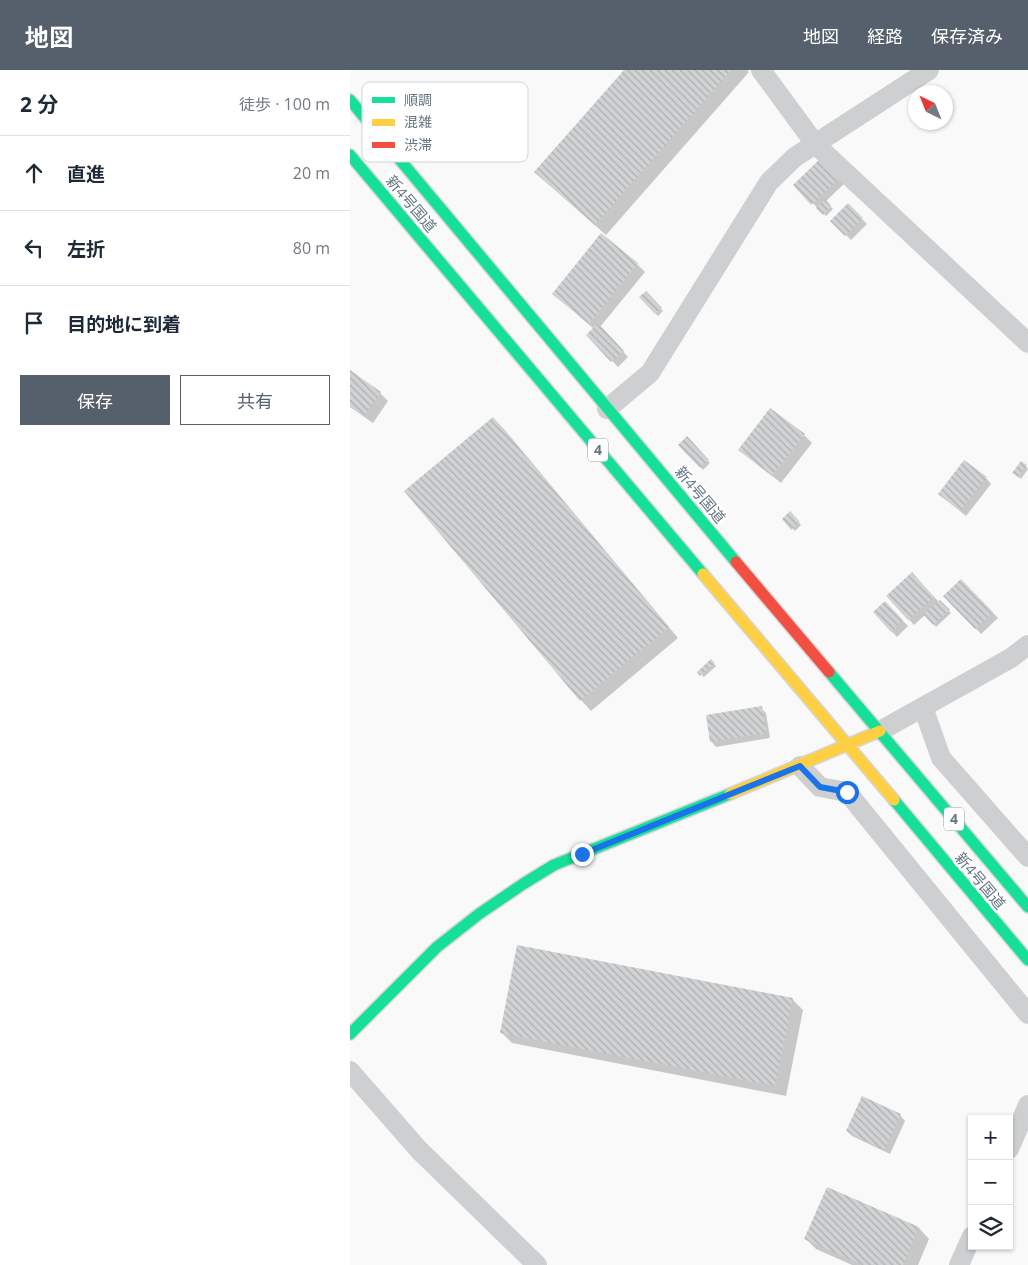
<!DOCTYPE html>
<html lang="ja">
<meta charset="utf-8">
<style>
body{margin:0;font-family:"Open Sans","Noto Sans JP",sans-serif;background:#f6f6f7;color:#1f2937}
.controls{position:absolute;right:15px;bottom:15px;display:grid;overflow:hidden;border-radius:0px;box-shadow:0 1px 4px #0004}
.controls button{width:45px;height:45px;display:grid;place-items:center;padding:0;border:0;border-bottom:1px solid #e0e1e3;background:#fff;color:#1f2937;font:25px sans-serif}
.compass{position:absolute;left:558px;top:15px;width:45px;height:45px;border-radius:50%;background:#fff;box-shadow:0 1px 4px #0004;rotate:317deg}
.stop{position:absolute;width:15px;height:15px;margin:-11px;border:4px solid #1a73e8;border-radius:50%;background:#fff}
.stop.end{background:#1a73e8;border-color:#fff;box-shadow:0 1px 5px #0008}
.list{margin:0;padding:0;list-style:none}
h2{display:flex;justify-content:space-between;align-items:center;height:65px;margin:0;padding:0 20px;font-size:21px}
h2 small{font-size:16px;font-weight:400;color:#747a83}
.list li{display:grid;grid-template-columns:32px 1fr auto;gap:15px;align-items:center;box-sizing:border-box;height:75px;padding:0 20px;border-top:1px solid #e0e1e3}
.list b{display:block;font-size:19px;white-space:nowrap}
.list em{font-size:16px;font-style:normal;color:#747a83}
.actions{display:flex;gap:10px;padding:15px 20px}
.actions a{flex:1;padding:11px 0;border:1px solid #56606c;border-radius:0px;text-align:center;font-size:18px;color:#56606c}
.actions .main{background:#56606c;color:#fff}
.icon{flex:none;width:28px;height:28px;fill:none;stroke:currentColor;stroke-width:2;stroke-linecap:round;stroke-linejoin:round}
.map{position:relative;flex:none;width:678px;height:1195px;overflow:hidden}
header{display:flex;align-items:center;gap:30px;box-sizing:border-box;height:70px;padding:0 25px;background:#56606c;color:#fff}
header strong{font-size:24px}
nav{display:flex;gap:28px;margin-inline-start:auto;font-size:18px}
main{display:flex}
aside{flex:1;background:#fff}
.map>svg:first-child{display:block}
.shadow{fill:#0003}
.building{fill:url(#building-back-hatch)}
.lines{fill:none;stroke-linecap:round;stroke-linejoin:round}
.fast-casing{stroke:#d5d6d7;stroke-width:14}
.slow-casing{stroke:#d5d6d7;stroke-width:14}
.jam-casing{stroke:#d5d6d7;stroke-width:14}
.street{stroke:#cecfd0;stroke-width:20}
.fast{stroke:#16e098;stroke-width:11}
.slow{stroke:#ffcf43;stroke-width:11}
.jam{stroke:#f24e42;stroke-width:11}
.route{stroke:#1a73e8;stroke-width:6}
.labels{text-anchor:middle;stroke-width:5;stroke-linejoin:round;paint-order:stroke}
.shield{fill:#fff;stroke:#939fa8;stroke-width:1}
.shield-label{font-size:14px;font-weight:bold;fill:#657683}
.street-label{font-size:15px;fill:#657683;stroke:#fff}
.key{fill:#fff;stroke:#d1d6da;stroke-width:1}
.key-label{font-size:14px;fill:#657683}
</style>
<header>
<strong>地図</strong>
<nav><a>地図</a><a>経路</a><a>保存済み</a></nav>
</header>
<main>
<aside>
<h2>2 分<small>徒歩 · 100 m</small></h2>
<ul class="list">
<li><svg class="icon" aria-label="ahead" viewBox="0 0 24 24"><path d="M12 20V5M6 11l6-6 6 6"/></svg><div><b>直進</b></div><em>20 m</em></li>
<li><svg class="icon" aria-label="left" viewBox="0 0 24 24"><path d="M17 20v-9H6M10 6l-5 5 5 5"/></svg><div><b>左折</b></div><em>80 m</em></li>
<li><svg class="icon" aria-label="arrive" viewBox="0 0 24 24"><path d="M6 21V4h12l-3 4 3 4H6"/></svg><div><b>目的地に到着</b></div></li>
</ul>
<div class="actions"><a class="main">保存</a><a>共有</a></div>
</aside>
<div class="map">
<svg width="678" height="1195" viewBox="0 0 678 1195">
<defs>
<pattern id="building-back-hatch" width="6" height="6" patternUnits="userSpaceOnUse" patternTransform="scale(1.25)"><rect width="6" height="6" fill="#d0d2d3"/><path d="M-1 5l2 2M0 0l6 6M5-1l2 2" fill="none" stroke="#acafb1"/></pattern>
</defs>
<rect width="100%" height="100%" fill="#f9f9f9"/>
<!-- shadow -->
<g class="shadow">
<polygon points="276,0 397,0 399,2 256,165 197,113"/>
<polygon points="472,89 495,113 475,132 483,139 476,146 444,115"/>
<polygon points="498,135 517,154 501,170 482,151"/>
<polygon points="287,194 295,202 250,257 278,287 268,297 238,265 244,259 204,224"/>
<polygon points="296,223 313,241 308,246 291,227"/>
<polygon points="0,302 30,323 38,331 23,353 0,337"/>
<polygon points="143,348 154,359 328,568 241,641 231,630 56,421"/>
<polygon points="454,365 462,373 431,413 390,380"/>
<polygon points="337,368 360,393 353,400 330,375"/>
<polygon points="676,396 678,399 671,409 666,405"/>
<polygon points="636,408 641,414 616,446 595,429"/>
<polygon points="440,443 451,455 445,461 433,449"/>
<polygon points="567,509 589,532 590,531 601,543 586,557 575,545 564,555 538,526"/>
<polygon points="611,510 648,548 631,564 595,526"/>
<polygon points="540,538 558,556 547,567 524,542"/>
<polygon points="361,591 366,596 354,607 349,602"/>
<polygon points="411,638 416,643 420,668 366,677 361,671"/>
<polygon points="442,929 453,940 436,1026 162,973 151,962"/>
<polygon points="550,1045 555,1051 540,1084 502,1066 497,1061"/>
<polygon points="478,1118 569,1158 579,1169 568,1195 502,1195 466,1179 456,1169"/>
</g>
<!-- building -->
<g class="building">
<polygon points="274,0 381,0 245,155 184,102"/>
<polygon points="472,87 491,107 461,135 443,115"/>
<polygon points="475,129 481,136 473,145 466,138"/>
<polygon points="498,133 513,148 495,166 480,151"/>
<polygon points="251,163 288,193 239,254 202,224"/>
<polygon points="296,221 312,238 305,244 289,227"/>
<polygon points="248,253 274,281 261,292 236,265"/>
<polygon points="0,300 31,322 14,346 0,336"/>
<polygon points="420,338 455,364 422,406 388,380"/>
<polygon points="143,347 319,557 230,631 54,421"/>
<polygon points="337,366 359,390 350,398 328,375"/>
<polygon points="614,390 637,407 610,441 588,424"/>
<polygon points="671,391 677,395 668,407 662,403"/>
<polygon points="440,441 450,452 441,460 432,449"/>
<polygon points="562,502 584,527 558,550 536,526"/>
<polygon points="611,509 643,542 625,559 593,526"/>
<polygon points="590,530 600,540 583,555 573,544"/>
<polygon points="535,531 553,550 541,562 523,542"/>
<polygon points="361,589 365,593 350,606 347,602"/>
<polygon points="412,636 416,663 360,672 356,645"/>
<polygon points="167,875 443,928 425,1016 150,963"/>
<polygon points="512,1026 551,1044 534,1080 496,1061"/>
<polygon points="477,1117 569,1157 553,1195 513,1195 454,1169"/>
</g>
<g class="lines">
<defs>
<g id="fast">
<polyline points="0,30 386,492"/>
<polyline points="0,85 353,504"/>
<polyline points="479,602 678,837"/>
<polyline points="544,730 678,890"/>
<polyline points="0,964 87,877 129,844 173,814 204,795 380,724"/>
</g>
<g id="slow">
<polyline points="353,504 544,730"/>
<polyline points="380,724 530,661"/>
</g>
<polyline id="jam" points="386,492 479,602"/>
</defs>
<!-- fast casing -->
<use href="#fast" class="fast-casing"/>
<!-- slow casing -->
<use href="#slow" class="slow-casing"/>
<!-- jam casing -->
<use href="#jam" class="jam-casing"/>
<!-- street -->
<g class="street">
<polyline points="411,0 466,75 678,273"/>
<polyline points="257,339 300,303 419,112 445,87 579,0"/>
<polyline points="573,637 591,688 678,787"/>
<polyline points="530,661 661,588 678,575"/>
<polyline points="450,696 470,717 497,722 678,944"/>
<polyline points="0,1001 69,1080 187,1195"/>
<polyline points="659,1079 678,1035"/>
<polyline points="609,1195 622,1166"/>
</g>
<!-- fast -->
<use href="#fast" class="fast"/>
<!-- slow -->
<use href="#slow" class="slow"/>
<!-- jam -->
<use href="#jam" class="jam"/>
</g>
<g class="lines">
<!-- route -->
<polyline class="route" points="232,784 450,696 470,717 497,722"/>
</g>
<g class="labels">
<!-- shield labels -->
<g class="shield">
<rect x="238" y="368.5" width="20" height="23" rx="4"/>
<rect x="594" y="737.5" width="20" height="23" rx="4"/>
</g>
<g class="shield-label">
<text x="248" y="385">4</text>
<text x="604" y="754">4</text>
</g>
<!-- street labels -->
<g class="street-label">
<text transform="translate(61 134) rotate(50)" y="5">新4号国道</text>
<text transform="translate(350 425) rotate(50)" y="5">新4号国道</text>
<text transform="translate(630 811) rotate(50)" y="5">新4号国道</text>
</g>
</g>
<!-- legend -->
<rect x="12" y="12" width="166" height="80" rx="8" class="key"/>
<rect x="22" y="27" width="23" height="6" fill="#16e098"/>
<rect x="22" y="49" width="23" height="7" fill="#ffcf43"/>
<rect x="22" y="72" width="23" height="6" fill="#f24e42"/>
<g class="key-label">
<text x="54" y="35">順調</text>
<text x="54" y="57">混雑</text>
<text x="54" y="80">渋滞</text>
</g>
</svg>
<div class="controls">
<button>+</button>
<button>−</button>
<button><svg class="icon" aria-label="layers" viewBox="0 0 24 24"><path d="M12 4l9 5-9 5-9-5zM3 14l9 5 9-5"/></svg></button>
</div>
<svg class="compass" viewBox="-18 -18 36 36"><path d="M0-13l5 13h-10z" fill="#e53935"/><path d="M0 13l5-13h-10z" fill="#747a83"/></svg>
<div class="stop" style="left:497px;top:722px"></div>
<div class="stop end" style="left:232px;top:784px"></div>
</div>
</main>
